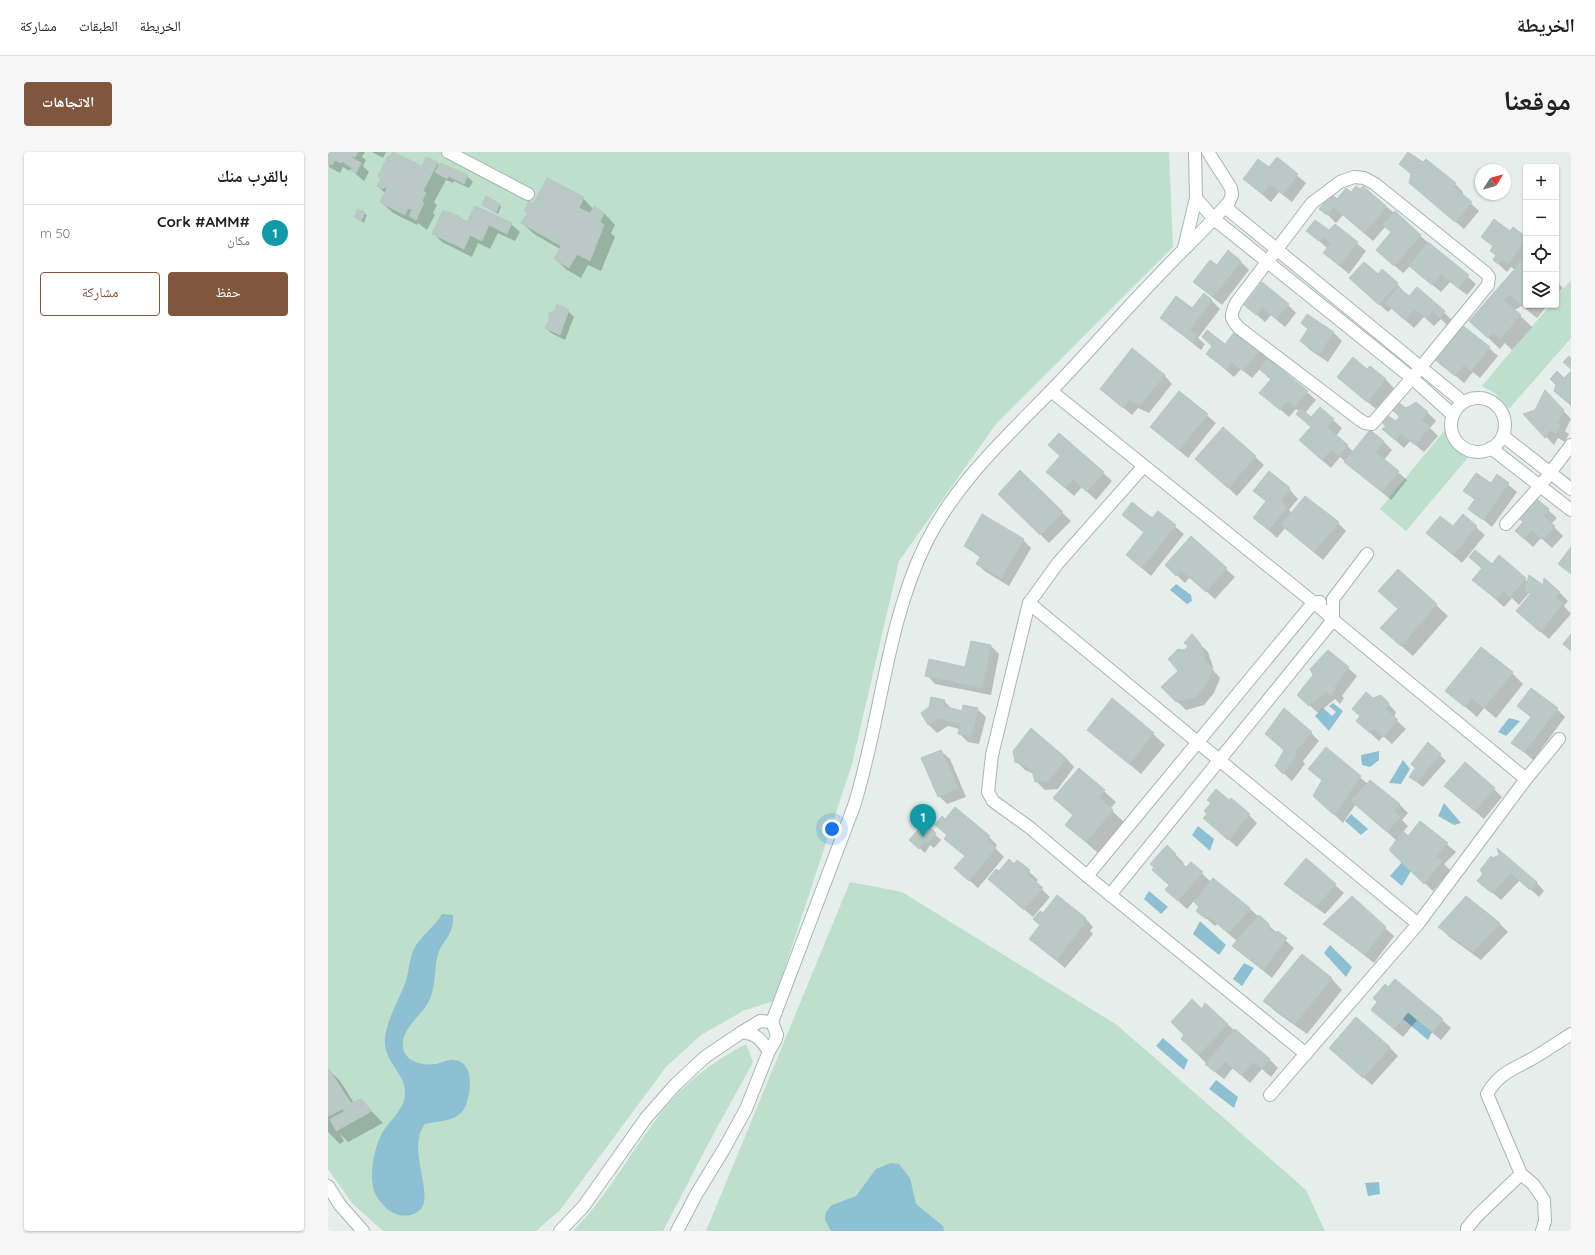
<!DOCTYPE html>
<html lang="ar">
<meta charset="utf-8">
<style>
body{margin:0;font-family:Quicksand,"Noto Naskh Arabic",sans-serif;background:#f6f6f6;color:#222;direction:rtl}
.controls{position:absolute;right:12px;top:12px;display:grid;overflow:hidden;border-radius:4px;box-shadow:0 1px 3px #0004}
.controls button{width:36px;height:36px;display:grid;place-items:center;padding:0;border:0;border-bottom:1px solid #e0e0e0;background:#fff;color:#222;font:20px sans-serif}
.compass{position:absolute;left:1147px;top:12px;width:36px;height:36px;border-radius:50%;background:#fff;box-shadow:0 1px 3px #0004;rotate:53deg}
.you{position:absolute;left:504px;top:677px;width:14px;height:14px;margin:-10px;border:3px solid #fff;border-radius:50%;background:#1a73e8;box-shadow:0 0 0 6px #1a73e833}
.badge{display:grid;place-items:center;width:26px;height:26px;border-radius:50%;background:#80563d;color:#fff;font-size:13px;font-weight:700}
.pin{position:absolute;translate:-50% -33px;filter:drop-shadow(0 1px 2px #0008)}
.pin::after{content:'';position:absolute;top:21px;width:14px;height:12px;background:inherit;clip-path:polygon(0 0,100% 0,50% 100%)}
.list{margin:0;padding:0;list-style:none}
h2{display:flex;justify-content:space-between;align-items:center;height:52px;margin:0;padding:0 16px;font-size:17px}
h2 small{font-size:13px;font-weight:400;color:#767676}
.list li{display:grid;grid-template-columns:26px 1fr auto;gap:12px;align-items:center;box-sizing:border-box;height:56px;padding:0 16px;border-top:1px solid #e0e0e0}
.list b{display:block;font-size:15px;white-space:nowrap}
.list p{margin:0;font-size:13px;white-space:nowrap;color:#767676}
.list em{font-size:13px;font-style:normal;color:#767676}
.actions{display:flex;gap:8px;padding:12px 16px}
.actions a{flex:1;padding:9px 0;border:1px solid #80563d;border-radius:4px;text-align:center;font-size:14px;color:#80563d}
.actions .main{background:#80563d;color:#fff}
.icon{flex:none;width:22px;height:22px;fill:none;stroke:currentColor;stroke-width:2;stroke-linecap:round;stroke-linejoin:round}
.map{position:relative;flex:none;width:1243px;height:1079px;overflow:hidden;direction:ltr;border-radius:4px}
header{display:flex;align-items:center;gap:24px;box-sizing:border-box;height:56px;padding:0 20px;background:#fff;border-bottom:1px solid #e0e0e0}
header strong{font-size:19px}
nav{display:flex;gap:22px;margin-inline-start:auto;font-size:14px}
.intro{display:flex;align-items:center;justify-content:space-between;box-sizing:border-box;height:96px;padding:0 24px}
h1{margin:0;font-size:28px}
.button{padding:10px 18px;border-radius:4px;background:#80563d;color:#fff;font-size:14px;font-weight:700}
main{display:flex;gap:24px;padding:0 24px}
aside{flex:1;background:#fff;border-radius:4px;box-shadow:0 1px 3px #0004}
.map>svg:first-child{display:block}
.green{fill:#bedfcb}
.water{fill:#8dc0d3}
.shadow{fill:#0003}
.building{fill:#bac9c5;stroke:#b7c8c3}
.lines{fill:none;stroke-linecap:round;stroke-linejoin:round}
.street-casing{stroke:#a7b6b3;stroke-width:14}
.street{stroke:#fff;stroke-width:12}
</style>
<header>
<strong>الخريطة</strong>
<nav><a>الخريطة</a><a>الطبقات</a><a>مشاركة</a></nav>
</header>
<div class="intro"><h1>موقعنا</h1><a class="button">الاتجاهات</a></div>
<main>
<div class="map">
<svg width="1243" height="1079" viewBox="0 0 1243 1079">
<rect width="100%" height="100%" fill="#e5eeeb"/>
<!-- green -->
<g class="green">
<polygon points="0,0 841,0 845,95 668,272 571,409 524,612 446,849 415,859 373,883 338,915 232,1058 208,1079 55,1079 24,1051 0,1017"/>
<polygon points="1243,128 1243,186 1181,257 1168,242 1154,234 1222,153 1228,153 1228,145"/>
<polygon points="1116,279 1126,294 1143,302 1078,379 1052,357"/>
<polygon points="522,730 574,740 789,873 978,1038 997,1079 378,1079"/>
<path d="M418 892 425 910 379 994 335 1079H245C284 1040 307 990 343 949 365 924 388 908 418 892Z"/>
</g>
<!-- water -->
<g class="water">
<polygon points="848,432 863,443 864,449 859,452 842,438"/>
<polygon points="1005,551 1015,559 1001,579 987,564 995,556 1004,564 1008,560 1001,554"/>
<polygon points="1181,566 1192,569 1178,584 1170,580"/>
<polygon points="1051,599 1051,608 1042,615 1034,613 1033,603"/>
<polygon points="1075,608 1082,617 1073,632 1061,631"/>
<polygon points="1116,651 1133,671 1126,673 1110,664"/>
<polygon points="1023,662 1040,677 1033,683 1017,669"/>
<polygon points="870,674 886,687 882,699 864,683"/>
<polygon points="1074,710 1083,719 1074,734 1062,724"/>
<polygon points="821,739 840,755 833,762 816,747"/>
<path d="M114 762 125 763C126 783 116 786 110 802 106 816 108 831 103 844 98 861 73 875 75 894 76 910 95 914 108 912 113 911 121 907 126 908 148 910 143 944 136 957 128 970 110 969 97 972 78 996 106 1041 93 1057 87 1063 79 1065 71 1063 63 1061 57 1056 52 1049 46 1043 44 1033 44 1024 44 1010 47 996 53 983 61 968 78 958 77 939 76 919 55 910 57 886 59 867 71 848 78 829 81 819 81 807 86 797 92 784 107 775 114 762Z"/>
<polygon points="872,769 898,793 891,803 865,782"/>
<polygon points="1002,793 1024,815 1018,825 996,801"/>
<polygon points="916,811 926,816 914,834 905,827"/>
<polygon points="1080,860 1104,880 1100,888 1075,867"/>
<polygon points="835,886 860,908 856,918 828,894"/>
<polygon points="888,928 910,945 906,956 881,937"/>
<polygon points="563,1011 571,1012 582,1026 588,1052 615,1074 616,1079 503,1079 497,1068 498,1060 504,1053 528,1044 548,1017"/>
<polygon points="1051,1030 1052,1042 1040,1044 1037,1031"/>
</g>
<!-- shadow -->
<g class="shadow">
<polygon points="0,0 37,0 34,5 38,8 35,14 41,20 36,29 22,17 21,19 15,15 12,21 1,15"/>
<polygon points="44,0 58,0 55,6"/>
<polygon points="1081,1 1095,12 1127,32 1135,40 1134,43 1151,59 1136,77 1082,31 1084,23 1072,12"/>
<polygon points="949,7 978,31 964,50 951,40 943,50 916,27 941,17"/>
<polygon points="109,11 112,14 139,24 145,30 141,36 126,29 125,31 118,28 106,50 109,53 105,61 107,63 99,78 90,71 89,73 65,61 53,50 57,41 50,34 94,15"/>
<polygon points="1023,42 1059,55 1148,132 1139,143 1122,130 1113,140 1082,114 1075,121 1058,106 1064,81 1058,74 1045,89 1015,63 1008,71 993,56"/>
<polygon points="255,46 265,57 276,61 287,73 283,81 287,85 273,119 260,113 253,126 239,118 227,107 232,97 206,82 194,71 200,62 197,59 206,53"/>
<polygon points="171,52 173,55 170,62 155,53"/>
<polygon points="31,58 39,63 36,71 27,65"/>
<polygon points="131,65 140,71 183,72 192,80 187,89 170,81 162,97 150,91 144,105 114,90 106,82"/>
<polygon points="1007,73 1038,99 1021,122 996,101 1000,97 980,79 1002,80"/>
<polygon points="1182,80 1198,86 1198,153 1220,153 1209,166 1194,154 1186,158 1204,175 1184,198 1177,191 1172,197 1142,169 1187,118 1183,115 1179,120 1166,108 1169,104 1163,99 1166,95 1154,85"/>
<polygon points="913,110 921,118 894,153 866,130 889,115"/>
<polygon points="1050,124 1069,132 1081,145 1089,136 1125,169 1120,174 1113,167 1106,174 1096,165 1086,176 1064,156 1060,160 1031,135"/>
<polygon points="1228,129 1235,136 1228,144"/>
<polygon points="883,148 892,157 870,186 877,192 873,198 834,166 865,158"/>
<polygon points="917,153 960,153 968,161 957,175 943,163 937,170"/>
<polygon points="240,159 246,165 237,188 223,181 218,176 222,169"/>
<polygon points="980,163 1006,181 1014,189 1000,210 982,198 973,189 981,178 974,171"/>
<polygon points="897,194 931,198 988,248 977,261 983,266 992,256 1014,276 1008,284 1026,300 1055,289 1064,298 1056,308 1079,328 1063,348 1012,305 1003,316 981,297 972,288 983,275 969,262 971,259 968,257 961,265 933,241 943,228 932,217 924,226 913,217 906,225 879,202"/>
<polygon points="1161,196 1170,204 1152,226 1145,220 1136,231 1108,207"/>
<polygon points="1243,220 1243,254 1227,239"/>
<polygon points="836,223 844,232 821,261 810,256 804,263 773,237"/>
<polygon points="1010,225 1057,227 1066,236 1048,257"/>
<polygon points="851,240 888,271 860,306 823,275"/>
<polygon points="1225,248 1243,267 1237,279 1241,282 1237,290 1230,286 1226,293 1197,262 1208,259"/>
<polygon points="1065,258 1099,260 1108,269 1102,276 1110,284 1096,300 1082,289 1076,296 1055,277 1069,271 1072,266"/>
<polygon points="895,276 936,313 909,344 877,315"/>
<polygon points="731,282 784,329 768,348 754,335 746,344 728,328 733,304"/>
<polygon points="692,320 743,369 721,391 679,350"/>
<polygon points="1170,324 1189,340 1164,375 1141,356 1147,348 1137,338 1163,333"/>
<polygon points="960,336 970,347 961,358 964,361 1010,371 1018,379 995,408 957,376 949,386 926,365 939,350 926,338"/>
<polygon points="1209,348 1229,366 1223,372 1235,384 1224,396 1213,386 1205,395 1188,379 1195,370 1201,357"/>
<polygon points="830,360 856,382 823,424 799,403 816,381 796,363 825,367"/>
<polygon points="1135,364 1157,383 1134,411 1099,381 1125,376"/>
<polygon points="695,388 703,396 681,434 658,420 649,412 653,406 637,394"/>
<polygon points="1142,405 1164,414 1172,405 1200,430 1231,440 1240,449 1236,454 1243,462 1221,487 1198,467 1203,443 1201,441 1191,453 1184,446 1176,455 1146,428 1154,417"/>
<polygon points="838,413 898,417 907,425 887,447 862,425 857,431"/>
<polygon points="1070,418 1120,464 1085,504 1065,487 1070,457"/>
<polygon points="864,484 880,500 885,515 883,516 892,526 886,541 876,553 858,558 834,535 851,519 856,499 861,495"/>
<polygon points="663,494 671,502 663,543 607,532 599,523 638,516"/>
<polygon points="1020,516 1029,524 1014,544 1016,546 1012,552 1007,547 990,561 979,551"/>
<polygon points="1184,521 1195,532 1168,566 1156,556 1149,565 1119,539"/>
<polygon points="1053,544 1068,560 1066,566 1078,577 1064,592 1055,584 1051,589 1038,577 1044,547"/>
<polygon points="616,549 625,558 635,560 649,557 658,565 651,592 640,590 631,581 632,577 620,574 609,581 601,573 594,561"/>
<polygon points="1191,554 1229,557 1237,565 1205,608 1185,591 1204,566"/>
<polygon points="760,577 825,582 837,593 813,622"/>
<polygon points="983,581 991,589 975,609 977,612 964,629 948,614 957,599 938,582"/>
<polygon points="1100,591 1118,609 1095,635 1082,625 1088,616"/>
<polygon points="998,597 1040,632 1071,652 1080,661 1074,668 1080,674 1075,680 1080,685 1093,671 1128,700 1116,712 1122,718 1105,739 1062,698 1069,689 1028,652 1015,671 995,652 995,629 981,617"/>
<polygon points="613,599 622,607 638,645 619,652 611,644"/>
<polygon points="738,606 746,615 730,637 717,638 708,629 706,622 697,618 688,609"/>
<polygon points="751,617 788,650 782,657 796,670 770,701 738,673 746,664 726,646"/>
<polygon points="1166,637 1174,645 1156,667 1126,642"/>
<polygon points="901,649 921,663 929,671 909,695 885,674"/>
<polygon points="618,668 661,685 669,693 667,696 676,705 650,736 628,716 638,705 626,695 620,684"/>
<polygon points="596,672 613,688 606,696 602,693 597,701 583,688"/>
<polygon points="839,694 856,711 854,713 858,716 863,711 883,730 921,756 966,796 944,826 905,794 909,789 889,772 887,774 869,758 872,755 869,746 859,757 847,746 842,734"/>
<polygon points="1163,706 1208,730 1216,739 1211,745 1192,728 1173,748 1150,728 1156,722"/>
<polygon points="978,708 1016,741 997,762 966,740 957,731"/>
<polygon points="690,709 710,728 707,731 722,745 705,765 670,735 671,721 686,713"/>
<polygon points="715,762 757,766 765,775 762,779 765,782 737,816 703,787 713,774"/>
<polygon points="1171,771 1180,780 1153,808 1120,784 1112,775"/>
<polygon points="997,772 1057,776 1066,784 1046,811"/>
<polygon points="1003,826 1014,838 979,882 948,860 936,849"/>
<polygon points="1050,850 1114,868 1123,876 1113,888 1089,868 1075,885 1044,858"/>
<polygon points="875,858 899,872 942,908 950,916 943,925 934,917 922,931 905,916 896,927 887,920 862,895"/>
<polygon points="1061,895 1070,904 1044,933 1011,904"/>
<polygon points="0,917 12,929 26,951 33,948 55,971 20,990 12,982 16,989 12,992 0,980"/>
</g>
<!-- building -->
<g class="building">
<polygon points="0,0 30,0 27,5 24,4 23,5 33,11 28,21 23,19 24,16 14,9 13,11 7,8 4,13 0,11"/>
<polygon points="65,0 94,14 98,5 110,10 95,39 98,41 94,49 96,51 88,68 81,64 84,58 80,56 77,63 52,50 59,36 56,35 55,37 49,34 53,26 50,24 60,4 62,5"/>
<polygon points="1080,0 1095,10 1098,7 1128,31 1125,34 1144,50 1127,70 1081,31 1083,22 1071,12"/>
<polygon points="949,5 970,22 955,42 942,32 934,42 915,27 930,7 941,15"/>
<polygon points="112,11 140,23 136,32 121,24 119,27 107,20"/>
<polygon points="219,26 256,45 251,56 262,61 266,54 276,61 272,70 276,73 262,109 249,102 241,116 226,107 233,94 193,71 200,61 196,59 201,49 205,52"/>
<polygon points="1028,34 1032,37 1035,34 1059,55 1036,81 1006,55 999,63 991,57 1004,42 1009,47 1018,36 1023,40"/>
<polygon points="158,44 172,52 168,60 154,53"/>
<polygon points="147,54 184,71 179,82 161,73 154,89 142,83 136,97 104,82 115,58 131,64 131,66 139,70"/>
<polygon points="30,57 37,60 33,69 26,65"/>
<polygon points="1067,59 1093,83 1066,114 1048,98 1063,80 1055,73"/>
<polygon points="1166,67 1182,79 1185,75 1198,85 1198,88 1180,112 1174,107 1170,112 1165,108 1168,103 1162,99 1165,94 1153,85"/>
<polygon points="987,68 1001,78 1007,72 1030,90 1012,114 995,101 1003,91 995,85 991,89 978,79"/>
<polygon points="1100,90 1141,123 1130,136 1113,122 1104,133 1081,114"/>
<polygon points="900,98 913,109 885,145 865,130 882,108 889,113"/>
<polygon points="1198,104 1199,153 1197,156 1182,143 1175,147 1193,163 1172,187 1165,181 1160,186 1141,169"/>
<polygon points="1036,110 1050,122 1054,117 1070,131 1051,153 1021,126"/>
<polygon points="934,130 961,152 948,167 934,155 928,163 916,153"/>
<polygon points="1070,135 1081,144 1089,135 1117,159 1112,166 1104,159 1098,166 1087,157 1077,168 1057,151"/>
<polygon points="876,141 884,148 862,178 869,183 864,190 832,166 848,144 864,156"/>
<polygon points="229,152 241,158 232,183 217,176 221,169 221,161 227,159"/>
<polygon points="979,162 1006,180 991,202 972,189 980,177 973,171"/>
<polygon points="1134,173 1162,195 1143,219 1136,213 1127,224 1106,207"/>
<polygon points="879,178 897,192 908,178 932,198 915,219 904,210 898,217 878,202 884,194 874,185"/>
<polygon points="804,196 837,223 812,253 801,248 795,256 772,237"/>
<polygon points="1241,204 1243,206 1243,217 1235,210"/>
<polygon points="1025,205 1039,217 1042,214 1058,227 1039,250 1009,225"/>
<polygon points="939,206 980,239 967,255 959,249 952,258 931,241 943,227 931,217"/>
<polygon points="1229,219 1236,226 1243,219 1243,245 1239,250 1226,239 1228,233 1222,227"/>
<polygon points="1217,238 1236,258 1229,271 1233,273 1228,282 1222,278 1217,286 1195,262 1207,258"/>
<polygon points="851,239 880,262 851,298 822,275"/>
<polygon points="1070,250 1078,256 1088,250 1100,260 1093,268 1102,275 1087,293 1073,281 1067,288 1054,277 1058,275 1054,270 1059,263 1068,269 1072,264 1064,258"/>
<polygon points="992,255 1006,267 999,275 1020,293 1011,304 1004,297 994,308 971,288 983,275 968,262 973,256 983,265"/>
<polygon points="895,275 928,304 900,336 867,307"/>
<polygon points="1042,278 1056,289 1047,300 1071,319 1054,340 1016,310"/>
<polygon points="731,281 776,320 759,340 745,327 737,336 718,320 732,304 720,293"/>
<polygon points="692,318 735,360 712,383 670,342"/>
<polygon points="941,319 961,335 962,338 953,349 959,355 941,378 925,366 938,349 925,339"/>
<polygon points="1148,321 1163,331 1169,322 1181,331 1155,368 1140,357 1147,347 1135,339"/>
<polygon points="977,344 1011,370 986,400 953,373"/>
<polygon points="1209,347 1221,357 1215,364 1227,374 1215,388 1204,378 1196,387 1187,379 1195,370 1186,362 1195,351 1201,356"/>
<polygon points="804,350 824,366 830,359 848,373 814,416 798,403 816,380 794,363"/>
<polygon points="654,362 696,387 673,426 648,412 653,404 636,394"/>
<polygon points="1135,362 1149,374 1125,403 1098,381 1112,364 1125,374"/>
<polygon points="863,384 899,416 878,440 853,418 848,424 837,413"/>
<polygon points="1243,395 1243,422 1230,412"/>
<polygon points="1147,398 1164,412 1171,403 1198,426 1182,445 1175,439 1168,447 1144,428 1154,416 1141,405"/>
<polygon points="1070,417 1109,452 1073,494 1052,476 1070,457 1050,439"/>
<polygon points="1201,423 1215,433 1216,426 1232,440 1227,445 1235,452 1212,480 1188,459 1203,441 1197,439"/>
<polygon points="864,482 872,491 877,507 875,508 885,516 878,533 868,545 848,550 833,535 850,519 840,507 850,497 856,498 860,494 856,491"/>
<polygon points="1243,482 1243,499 1235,492"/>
<polygon points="643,489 663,493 654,536 597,524 601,507 637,515"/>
<polygon points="1153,495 1185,520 1156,556 1144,546 1137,555 1117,539"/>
<polygon points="1000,498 1021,515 1006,535 1008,537 1003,544 998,539 981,554 969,543 985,523 982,517"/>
<polygon points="1203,536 1230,556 1196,600 1183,591 1203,565 1189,554"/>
<polygon points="1038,540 1045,546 1053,543 1061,551 1058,557 1070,568 1055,585 1046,577 1042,581 1028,569 1032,564 1024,557"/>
<polygon points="603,545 617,548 615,554 634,559 635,553 650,556 643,585 630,582 632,572 611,566 600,573 593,561 601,555"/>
<polygon points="784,546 826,581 801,612 759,578"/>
<polygon points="956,556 984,580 967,600 969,603 955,622 947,614 956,598 937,582"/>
<polygon points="703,576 738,606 721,629 707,630 705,622 697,614 687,610 685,599"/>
<polygon points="1100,590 1113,602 1089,630 1081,625 1087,616 1083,612"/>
<polygon points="998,595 1033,624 1006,663 985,644 994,628 980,617"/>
<polygon points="613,598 630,636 610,645 593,606"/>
<polygon points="1137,610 1167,636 1147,659 1116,634"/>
<polygon points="751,616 777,638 771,645 785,658 758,690 737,673 745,663 725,646"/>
<polygon points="1042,628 1072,652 1066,659 1072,665 1059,680 1023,649"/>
<polygon points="888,637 901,648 903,646 922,662 900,688 875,666 879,662 876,659 883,651 879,648"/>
<polygon points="627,655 662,684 659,688 668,696 641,729 626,716 637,704 616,687 619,683 607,673 614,664 617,667"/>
<polygon points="1092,669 1120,691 1108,704 1114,709 1096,732 1061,698 1075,679 1080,684"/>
<polygon points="596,671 608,681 600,691 596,689 591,697 581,688"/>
<polygon points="839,693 848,702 846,704 858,715 863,710 875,720 850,749 837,738 841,733 824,718 826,715 822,712"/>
<polygon points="1169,696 1209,730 1202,738 1183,721 1164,741 1149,729 1155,722 1152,718 1163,704 1165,706 1171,703"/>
<polygon points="978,706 1008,732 988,755 956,732"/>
<polygon points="681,707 686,712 689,708 702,718 699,722 715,736 696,758 660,727 668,717 671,719"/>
<polygon points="885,726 922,756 901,781 880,764 878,767 868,759 871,755 866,750"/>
<polygon points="729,743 758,766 754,770 757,772 728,808 701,787 712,773 705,767 712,759 715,761"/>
<polygon points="1024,744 1058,775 1037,803 995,772"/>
<polygon points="1138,744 1172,771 1145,800 1110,775"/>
<polygon points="931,763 941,772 941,777 947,781 950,779 959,786 935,818 904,794"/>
<polygon points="974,802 1004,826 967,872 935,849"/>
<polygon points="1067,827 1115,867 1104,880 1080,860 1066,877 1043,858 1049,850 1045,846 1057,832 1060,835"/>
<polygon points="864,847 874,857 877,851 900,872 871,903 853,887 856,883 843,870"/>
<polygon points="1028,865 1062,895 1035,926 1001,896"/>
<polygon points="907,877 942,907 934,917 925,910 913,923 897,909 887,920 877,912"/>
<polygon points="0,916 23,951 33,947 44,959 8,979 2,967 17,959 14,957 1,964 0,962"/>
</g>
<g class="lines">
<defs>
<g id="street">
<polyline points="120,0 200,42"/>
<path d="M1026 25 1036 26 1047 32 1158 121 1161 125 1160 133 1084 226 1044 272 1037 271 1032 268 911 176C902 166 902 164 908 151L984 51 1012 30Z"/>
<polyline points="868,46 886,67 1084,226 1125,263"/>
<polyline points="897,55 1135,250"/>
<polyline points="856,96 868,46 867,0"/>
<polyline points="723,239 995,458 1005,468 1198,627"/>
<circle cx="1150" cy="273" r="27"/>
<polyline points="1175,284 1243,337"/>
<polyline points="1163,296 1243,358"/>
<polyline points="815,315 730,411 701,451 664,603 660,640 665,649 701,675 759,724 978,902"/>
<polyline points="1178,372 1213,333 1243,293"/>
<polyline points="701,451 1090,772"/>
<polyline points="759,724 985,451 992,450"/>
<polyline points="782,743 1005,468 1005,447 1039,402"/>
<path d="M414 880C429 882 432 887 441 899"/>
<polyline points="942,943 1090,772 1198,627 1231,587"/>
<polyline points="0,1034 12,1053 35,1079"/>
<polyline points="232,1079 255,1055 318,966 348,932 377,905 414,880 432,869 444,870"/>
<path d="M349 1079 369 1041 396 997 418 957 441 899 447 889 449 883 444 870 526 654C553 568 558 474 597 393 627 332 676 287 722 240 759 202 793 162 830 124 853 99 879 76 901 50L904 43 903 36 880 0"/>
<polyline points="1139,1079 1139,1076 1149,1064 1193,1022"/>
<path d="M1214 1079 1217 1069 1216 1048 1205 1032 1193 1022 1159 942C1170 923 1181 919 1200 909 1215 901 1229 891 1243 882"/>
</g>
</defs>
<!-- street casing -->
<use href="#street" class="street-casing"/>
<!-- street -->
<use href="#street" class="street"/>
</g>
</svg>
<div class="controls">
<button>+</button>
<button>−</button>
<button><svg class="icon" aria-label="locate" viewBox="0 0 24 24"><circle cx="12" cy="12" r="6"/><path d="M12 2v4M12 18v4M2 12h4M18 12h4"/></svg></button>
<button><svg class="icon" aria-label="layers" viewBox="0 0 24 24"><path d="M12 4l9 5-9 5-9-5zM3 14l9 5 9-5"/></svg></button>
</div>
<svg class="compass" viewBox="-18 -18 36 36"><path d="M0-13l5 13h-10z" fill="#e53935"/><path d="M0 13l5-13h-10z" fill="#767676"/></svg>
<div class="you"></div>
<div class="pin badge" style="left:595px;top:685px;background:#0f9aa8">1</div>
</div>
<aside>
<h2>بالقرب منك<small></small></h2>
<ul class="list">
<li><span class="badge" style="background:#0f9aa8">1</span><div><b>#Cork #AMM</b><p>مكان</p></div><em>50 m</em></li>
</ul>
<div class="actions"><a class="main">حفظ</a><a>مشاركة</a></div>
</aside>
</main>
